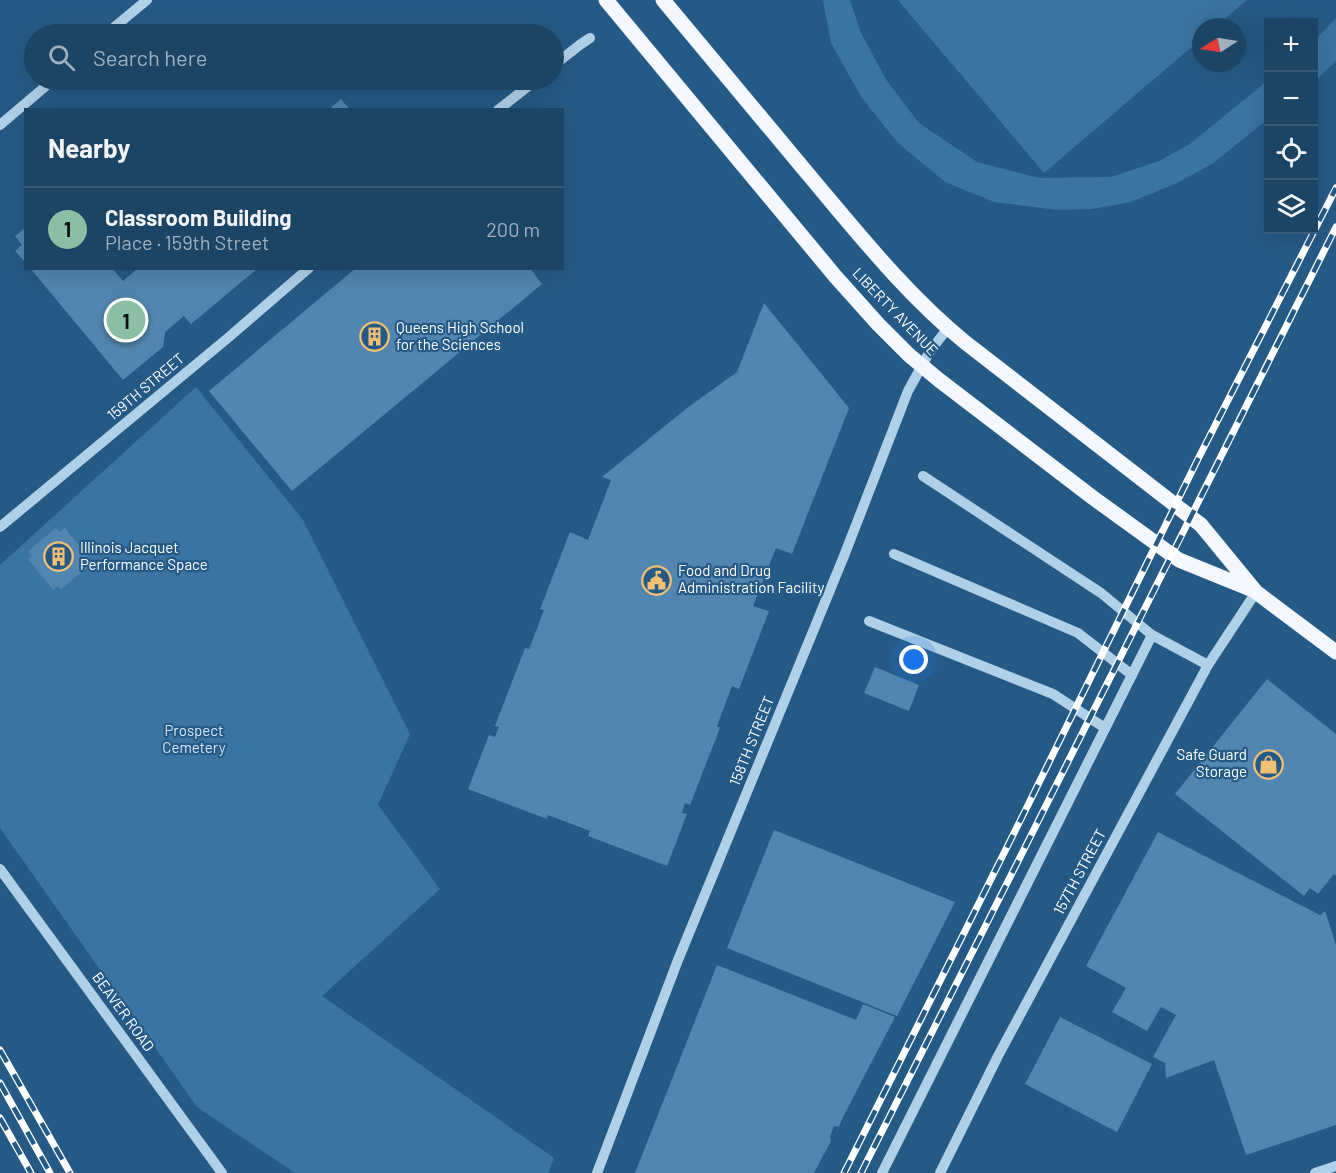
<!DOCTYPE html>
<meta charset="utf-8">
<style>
body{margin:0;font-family:Barlow,sans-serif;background:#294e6d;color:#f1f3f6}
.controls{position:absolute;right:18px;top:18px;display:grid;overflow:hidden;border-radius:0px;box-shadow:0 6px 24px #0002}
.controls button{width:54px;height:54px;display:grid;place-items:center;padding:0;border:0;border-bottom:2px solid #3a5c78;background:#1c4464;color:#f1f3f6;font:30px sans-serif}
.compass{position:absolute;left:1192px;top:18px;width:54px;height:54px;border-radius:50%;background:#1c4464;box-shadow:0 6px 24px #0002;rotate:258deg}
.you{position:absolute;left:914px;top:660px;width:21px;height:21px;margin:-15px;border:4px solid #fff;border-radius:50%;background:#1a73e8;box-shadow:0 0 0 9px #1a73e833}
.badge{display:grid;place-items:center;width:39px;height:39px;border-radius:50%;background:#8abfa5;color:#111;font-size:20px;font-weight:700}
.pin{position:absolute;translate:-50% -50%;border:3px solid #fff;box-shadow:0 2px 6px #0006}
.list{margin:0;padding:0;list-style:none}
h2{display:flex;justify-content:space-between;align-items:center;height:78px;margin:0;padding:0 24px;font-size:26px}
h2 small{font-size:20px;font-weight:400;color:#a0b0bf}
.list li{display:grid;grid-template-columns:39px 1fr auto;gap:18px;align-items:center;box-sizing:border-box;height:84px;padding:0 24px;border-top:2px solid #3a5c78}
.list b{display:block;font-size:22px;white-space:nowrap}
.list p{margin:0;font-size:20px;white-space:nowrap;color:#a0b0bf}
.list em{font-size:20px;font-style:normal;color:#a0b0bf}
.icon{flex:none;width:33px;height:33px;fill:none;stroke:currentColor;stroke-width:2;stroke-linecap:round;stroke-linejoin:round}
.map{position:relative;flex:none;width:1336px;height:1173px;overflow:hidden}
.search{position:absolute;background:#1c4464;box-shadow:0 6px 24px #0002;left:24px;top:24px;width:540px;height:66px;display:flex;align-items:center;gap:15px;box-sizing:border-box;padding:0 21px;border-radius:33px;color:#a0b0bf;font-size:22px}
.panel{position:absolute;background:#1c4464;box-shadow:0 6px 24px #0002;left:24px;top:108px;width:540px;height:162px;border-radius:0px}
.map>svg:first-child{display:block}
.green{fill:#3a74a2}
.building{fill:#5286b0}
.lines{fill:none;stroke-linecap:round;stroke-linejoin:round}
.minor{stroke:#b0d0e8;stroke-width:10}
.major{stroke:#f3f8fe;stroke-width:15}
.rail-casing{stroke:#fff;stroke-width:7}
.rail{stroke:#265a86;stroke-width:4.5;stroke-dasharray:14;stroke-linecap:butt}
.labels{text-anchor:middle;stroke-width:4.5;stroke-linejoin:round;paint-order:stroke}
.street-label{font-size:15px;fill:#fff;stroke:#265a86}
.poi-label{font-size:15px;fill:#fff;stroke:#265a86;text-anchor:start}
.park-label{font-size:15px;fill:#d4e7f6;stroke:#265a86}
</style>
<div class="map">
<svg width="1336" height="1173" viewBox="0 0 1336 1173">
<rect width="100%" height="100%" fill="#265a86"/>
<!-- green -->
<g class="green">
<polygon points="823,0 850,0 861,33 887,81 919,123 977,162 1039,178 1111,177 1159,161 1190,144 1268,80 1268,119 1212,164 1175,184 1131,202 1092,209 1058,210 994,202 945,182 898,143 862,98 831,43"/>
<polygon points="898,0 1247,0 1215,27 1201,27 1201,39 1044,173"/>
<polygon points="1336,18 1336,61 1314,82 1314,41"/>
<polygon points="196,387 303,520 410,734 378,805 440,889 322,996 554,1158 548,1173 295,1173 197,1107 0,828 0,565"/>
</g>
<!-- building -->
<g class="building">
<polygon points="341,99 350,110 328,110"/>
<polygon points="26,227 26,263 15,251 22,245 15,236"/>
<polygon points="30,268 112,268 123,281 138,268 258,268 191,324 184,316 165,332 163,347 123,380"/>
<polygon points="356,268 530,268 542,284 292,491 209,391"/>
<polygon points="764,303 849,408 792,554 776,548 753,606 769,611 739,689 732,686 717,726 720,728 690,805 685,803 682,813 687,814 667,866 588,836 590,831 548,815 547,819 468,789 489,735 495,737 499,727 495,726 525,648 529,649 544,610 540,609 570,532 588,540 611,480 602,477 687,408 737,372"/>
<polygon points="56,528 60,532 65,528 90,559 86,563 89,566 61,589 58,586 53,590 28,559 32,556 28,551"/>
<polygon points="875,667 919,685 909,711 864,693"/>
<polygon points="1267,679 1336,734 1336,876 1334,874 1318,894 1310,888 1304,896 1175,794"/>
<polygon points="774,830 955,902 897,1016 727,948"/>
<polygon points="1158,832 1320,915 1325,911 1336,945 1336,1125 1246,1155 1214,1060 1166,1078 1165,1063 1153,1057 1176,1015 1161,1007 1147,1031 1112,1012 1126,988 1086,966"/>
<polygon points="717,965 856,1020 863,1004 895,1017 842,1119 839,1127 834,1126 830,1136 831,1141 814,1173 635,1173"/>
<polygon points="1060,1017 1152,1064 1117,1132 1025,1084"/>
</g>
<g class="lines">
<!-- minor -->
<g class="minor">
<polyline points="106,34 147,0"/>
<polyline points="554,65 581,44 590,38"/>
<polyline points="498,110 536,80"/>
<polyline points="0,125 53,80"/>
<polyline points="923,476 1101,593 1152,635"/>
<polyline points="0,527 229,337 309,268"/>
<polyline points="894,554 1078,633 1132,675"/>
<polyline points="869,621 1053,694 1105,728"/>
<polyline points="0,869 222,1173"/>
<polyline points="597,1173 678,960 844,556 908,391 930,351 948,328"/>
<polyline points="882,1173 1152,635 1208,665"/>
<polyline points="940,1173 998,1056 1208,665 1256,592"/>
<polyline points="1315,1173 1336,1166"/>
</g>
<!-- major -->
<g class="major">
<polyline points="606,0 835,276 878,324 909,355 939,380 1092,497 1179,560 1253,590"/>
<path d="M663 0C713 60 763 120 813 180 861 237 908 296 966 343L1201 525 1256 592 1336 652"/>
</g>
<defs>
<g id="rail">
<polyline points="0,1050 70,1173"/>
<polyline points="0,1083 50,1173"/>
<polyline points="0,1118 31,1173"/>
<polyline points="844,1173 1029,803 1198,459 1336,188"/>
<path d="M861 1173C1020 858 1178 543 1336 227"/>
</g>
</defs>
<!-- rail casing -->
<use href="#rail" class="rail-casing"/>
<!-- rail -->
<use href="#rail" class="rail"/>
</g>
<!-- icons -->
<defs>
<symbol id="building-ring" viewBox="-11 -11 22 22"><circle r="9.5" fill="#265a86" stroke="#f1c075" stroke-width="1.5"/><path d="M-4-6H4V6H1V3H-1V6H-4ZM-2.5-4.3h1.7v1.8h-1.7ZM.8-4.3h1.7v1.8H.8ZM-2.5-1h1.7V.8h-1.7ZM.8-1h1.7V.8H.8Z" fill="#f1c075"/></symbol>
<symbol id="civic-ring" viewBox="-11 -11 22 22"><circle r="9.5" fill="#265a86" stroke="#f1c075" stroke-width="1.5"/><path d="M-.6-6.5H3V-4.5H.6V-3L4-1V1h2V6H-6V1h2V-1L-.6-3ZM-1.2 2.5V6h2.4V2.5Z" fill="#f1c075"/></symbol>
<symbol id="shop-ring" viewBox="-11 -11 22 22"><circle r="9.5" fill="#265a86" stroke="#f1c075" stroke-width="1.5"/><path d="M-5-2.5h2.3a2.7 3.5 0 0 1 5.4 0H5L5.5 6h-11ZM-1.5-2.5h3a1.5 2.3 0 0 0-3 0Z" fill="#f1c075"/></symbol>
</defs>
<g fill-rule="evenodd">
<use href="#building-ring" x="358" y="320" width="33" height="33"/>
<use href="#building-ring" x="42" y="540" width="33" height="33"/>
<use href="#civic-ring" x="640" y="564" width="33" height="33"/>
<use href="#shop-ring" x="1252" y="748" width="33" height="33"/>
</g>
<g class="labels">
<!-- street labels -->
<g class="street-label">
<text transform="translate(895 312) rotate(46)" y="5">LIBERTY AVENUE</text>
<text transform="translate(146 387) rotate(-40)" y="5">159TH STREET</text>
<text transform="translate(752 741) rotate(-68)" y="5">158TH STREET</text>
<text transform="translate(1080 872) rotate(-62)" y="5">157TH STREET</text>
<text transform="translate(123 1012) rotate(54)" y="5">BEAVER ROAD</text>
</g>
<!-- poi labels -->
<g class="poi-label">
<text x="396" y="333">Queens High School<tspan x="396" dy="17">for the Sciences</tspan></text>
<text x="80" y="553">Illinois Jacquet<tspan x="80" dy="17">Performance Space</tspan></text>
<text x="678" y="576">Food and Drug<tspan x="678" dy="17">Administration Facility</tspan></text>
<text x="1247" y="760" text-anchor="end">Safe Guard<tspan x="1247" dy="17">Storage</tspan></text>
</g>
<!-- park labels -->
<g class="park-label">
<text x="194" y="736">Prospect<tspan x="194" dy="17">Cemetery</tspan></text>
</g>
</g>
</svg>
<div class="controls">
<button>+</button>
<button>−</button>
<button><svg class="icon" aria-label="locate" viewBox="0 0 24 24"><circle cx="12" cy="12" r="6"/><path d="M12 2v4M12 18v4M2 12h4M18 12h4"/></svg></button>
<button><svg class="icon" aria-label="layers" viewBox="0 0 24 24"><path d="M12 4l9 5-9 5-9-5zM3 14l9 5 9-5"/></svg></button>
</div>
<svg class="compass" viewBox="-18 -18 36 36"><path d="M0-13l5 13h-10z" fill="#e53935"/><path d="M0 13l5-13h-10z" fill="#a0b0bf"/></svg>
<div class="you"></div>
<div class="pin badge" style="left:126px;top:320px">1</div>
<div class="search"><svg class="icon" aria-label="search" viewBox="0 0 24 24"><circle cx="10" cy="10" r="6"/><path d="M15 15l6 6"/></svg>Search here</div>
<section class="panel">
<h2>Nearby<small></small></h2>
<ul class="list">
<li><span class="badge">1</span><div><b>Classroom Building</b><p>Place · 159th Street</p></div><em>200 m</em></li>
</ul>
</section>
</div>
